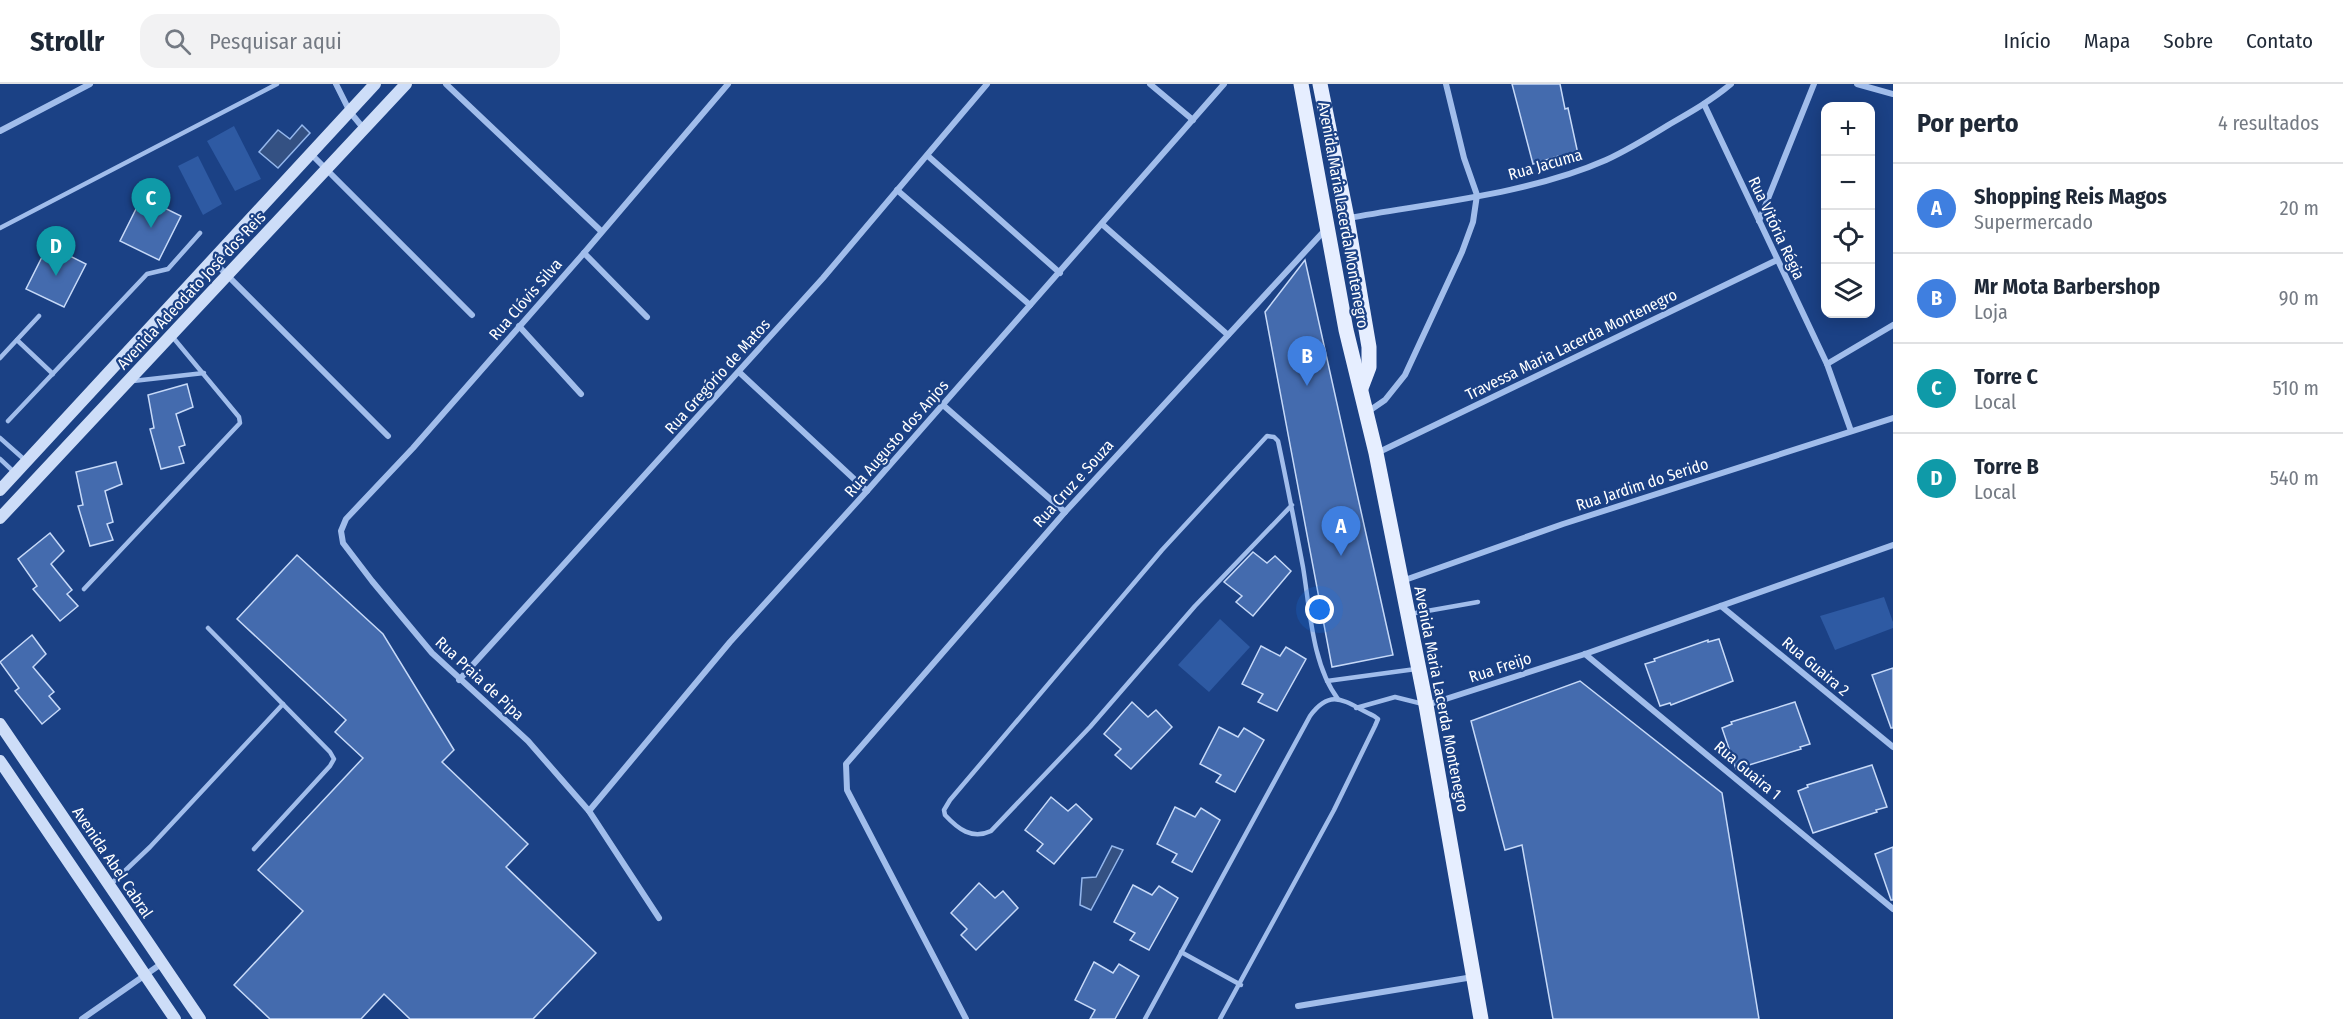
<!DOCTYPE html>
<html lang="pt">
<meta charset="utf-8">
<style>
body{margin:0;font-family:"Fira Sans Condensed",sans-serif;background:#f2f2f3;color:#1f2937}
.controls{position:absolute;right:18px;top:18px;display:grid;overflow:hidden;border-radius:12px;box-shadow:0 3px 15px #0003}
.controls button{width:54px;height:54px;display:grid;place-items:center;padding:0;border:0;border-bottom:2px solid #e0e1e3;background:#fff;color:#1f2937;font:30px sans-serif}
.you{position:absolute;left:1320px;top:526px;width:21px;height:21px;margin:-15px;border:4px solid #fff;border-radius:50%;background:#1a73e8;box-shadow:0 0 0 9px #1a73e833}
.badge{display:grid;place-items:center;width:39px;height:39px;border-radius:50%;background:#837949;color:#fff;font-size:20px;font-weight:700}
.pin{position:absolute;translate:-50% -50px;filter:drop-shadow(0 2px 3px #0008)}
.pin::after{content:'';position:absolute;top:32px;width:21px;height:18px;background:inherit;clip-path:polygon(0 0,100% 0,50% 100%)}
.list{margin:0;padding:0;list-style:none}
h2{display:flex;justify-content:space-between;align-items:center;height:78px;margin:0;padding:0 24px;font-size:26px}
h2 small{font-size:20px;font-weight:400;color:#747a83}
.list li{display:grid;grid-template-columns:39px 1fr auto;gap:18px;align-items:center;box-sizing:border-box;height:90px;padding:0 24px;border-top:2px solid #e0e1e3}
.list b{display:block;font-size:22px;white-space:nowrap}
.list p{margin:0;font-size:20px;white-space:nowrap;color:#747a83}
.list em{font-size:20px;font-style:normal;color:#747a83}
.icon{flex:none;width:33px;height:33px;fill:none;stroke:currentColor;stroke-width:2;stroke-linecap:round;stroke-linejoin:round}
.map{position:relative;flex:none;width:1893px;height:935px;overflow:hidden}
header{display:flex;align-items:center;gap:36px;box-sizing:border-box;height:84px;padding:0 30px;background:#fff;border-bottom:2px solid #e0e1e3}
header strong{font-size:28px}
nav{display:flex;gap:33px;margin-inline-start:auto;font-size:21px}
.search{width:420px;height:54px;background:#f2f2f3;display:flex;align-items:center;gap:15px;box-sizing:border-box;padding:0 21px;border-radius:18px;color:#747a83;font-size:22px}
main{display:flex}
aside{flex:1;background:#fff}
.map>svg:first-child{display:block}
.green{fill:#2e5aa3}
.water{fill:#345183;stroke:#94b7ed;stroke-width:1.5}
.building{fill:#446bae;stroke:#c6d9f8;stroke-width:1.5}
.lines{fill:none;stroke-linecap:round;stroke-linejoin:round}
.lane{stroke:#a1bdeb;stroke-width:4.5}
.street{stroke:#a1bdeb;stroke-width:6}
.secondary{stroke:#cdddf8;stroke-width:12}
.primary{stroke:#e6eeff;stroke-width:15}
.labels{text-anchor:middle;stroke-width:4.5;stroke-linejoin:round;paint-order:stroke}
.street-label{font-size:16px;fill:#fff;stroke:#1b4185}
</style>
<header>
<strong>Strollr</strong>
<div class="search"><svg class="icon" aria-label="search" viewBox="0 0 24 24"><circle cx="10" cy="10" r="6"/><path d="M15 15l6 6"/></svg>Pesquisar aqui</div>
<nav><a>Início</a><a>Mapa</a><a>Sobre</a><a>Contato</a></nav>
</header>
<main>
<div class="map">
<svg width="1893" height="935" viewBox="0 0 1893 935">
<rect width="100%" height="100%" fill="#1b4185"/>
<!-- green -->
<g class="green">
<polygon points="234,42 261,95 235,107 207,57"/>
<polygon points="198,72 222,120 203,131 178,82"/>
<polygon points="1884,513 1893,538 1893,544 1835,566 1820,532"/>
<polygon points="1220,535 1250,563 1209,608 1178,581"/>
</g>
<!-- water -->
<g class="water">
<polygon points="302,41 310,49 278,84 259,68 278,46 290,55"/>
<polygon points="1112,762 1123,766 1091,826 1080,821 1082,794 1096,793"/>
</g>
<!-- building -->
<g class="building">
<polygon points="1512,0 1560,0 1565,25 1568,24 1578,70 1560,74 1559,72 1533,80"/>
<polygon points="142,113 181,132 159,176 120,157"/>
<polygon points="48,161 86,180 64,223 26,205"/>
<polygon points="1305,176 1393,571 1332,583 1265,228"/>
<polygon points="187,300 193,323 176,330 185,361 179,363 184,379 161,385 150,345 154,344 148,311"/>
<polygon points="116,378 122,400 105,407 113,438 107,440 113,456 90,462 78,422 83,421 76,388"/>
<polygon points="50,449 64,467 51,480 72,506 67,510 78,522 60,537 33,505 37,502 18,475"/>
<polygon points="1253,468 1267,479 1275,472 1291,487 1253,532 1236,518 1242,512 1224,498"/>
<polygon points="297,471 383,550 454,666 442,678 528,760 506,783 596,869 533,935 410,935 384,910 361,935 270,935 234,901 303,827 258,786 363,674 335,648 346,636 237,535"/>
<polygon points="32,551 46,570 33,583 54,608 49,612 60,625 42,640 15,607 19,604 0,578"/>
<polygon points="1719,555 1733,597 1671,621 1670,619 1660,622 1645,580 1655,577 1654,575 1708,556 1708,558"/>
<polygon points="1261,562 1280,572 1286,563 1306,575 1277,627 1258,618 1263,610 1242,600"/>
<polygon points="1893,584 1893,644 1891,644 1872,591"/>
<polygon points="1580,597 1722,709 1759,935 1553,935 1522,761 1505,766 1471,637"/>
<polygon points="1132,618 1148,633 1156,626 1172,643 1131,685 1115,671 1121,665 1104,650"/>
<polygon points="1795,618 1810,660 1800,663 1801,665 1736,685 1722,644 1732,640 1731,638"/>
<polygon points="1219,643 1238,653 1244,644 1264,656 1235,708 1216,698 1221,691 1200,680"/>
<polygon points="1872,681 1887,723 1876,726 1877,728 1813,749 1798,707 1808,703 1807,701"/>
<polygon points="1051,713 1068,727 1076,720 1092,735 1054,780 1037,767 1043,760 1025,746"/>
<polygon points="1175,723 1195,733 1201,724 1220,736 1192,788 1172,778 1177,770 1157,760"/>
<polygon points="1893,763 1893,816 1891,816 1875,770"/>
<polygon points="979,799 995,814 1003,807 1018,824 976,866 961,851 967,845 951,829"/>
<polygon points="1133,801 1152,811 1159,802 1178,814 1149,866 1130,856 1135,849 1114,838"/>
<polygon points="1094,878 1113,889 1119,880 1139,892 1115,935 1090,935 1095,926 1075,916"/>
</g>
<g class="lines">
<!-- lane -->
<g class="lane">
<polyline points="0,144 277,0"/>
<polyline points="17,256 53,290"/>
<polyline points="0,274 39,232"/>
<polyline points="133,297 204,289"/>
<polyline points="8,337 147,190 168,185 200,149"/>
<polyline points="0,354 26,377"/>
<polyline points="0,375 15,389"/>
<path d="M1292 421 1195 522 1090 643 991 747C972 756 958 745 945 731L944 726 950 716 1162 466 1267 352 1274 353 1278 357C1287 399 1295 441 1303 483 1310 525 1312 581 1338 615"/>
<polyline points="84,505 240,339 239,333 171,251"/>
<polyline points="1410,530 1478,518"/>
<polyline points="208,544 330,668 334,675 330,682 254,765"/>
<polyline points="1327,597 1416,585"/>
<polyline points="1356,624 1395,613 1423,620"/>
<polyline points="110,801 150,763 283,620"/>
<polyline points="1181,868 1241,901"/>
<path d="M1145 935 1310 632C1332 602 1346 619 1374 632L1378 635 1375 642 1334 726 1220 935"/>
</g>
<!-- street -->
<g class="street">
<polyline points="336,0 350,28 364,45"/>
<polyline points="446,0 601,147"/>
<polyline points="1150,0 1193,36"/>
<polyline points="1857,0 1893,10"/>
<polyline points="1704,20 1827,280 1851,347"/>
<polyline points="0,47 90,0"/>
<polyline points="311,70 472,231"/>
<polyline points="928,72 1060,189"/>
<polyline points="897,106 1030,221"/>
<path d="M1349 134C1431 119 1529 110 1606 76 1628 66 1649 53 1670 40 1691 28 1712 16 1731 0"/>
<polyline points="1759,137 1814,0"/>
<polyline points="1103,141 1228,251"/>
<polyline points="584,169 647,233"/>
<polyline points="213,177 388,352"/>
<polyline points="519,242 581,310"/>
<polyline points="1827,280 1893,241"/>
<polyline points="739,288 867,407"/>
<polyline points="943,321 1065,428"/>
<polyline points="1366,329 1385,316 1405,291 1462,168 1473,138 1477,111 1464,74 1446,0"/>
<polyline points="1377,369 1777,176"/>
<polyline points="1402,497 1563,440 1893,334"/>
<polyline points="1721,522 1893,663"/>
<polyline points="1585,570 1893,825"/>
<polyline points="459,596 823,194 987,0"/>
<polyline points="1427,621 1585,570 1893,461"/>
<polyline points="589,727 730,558 867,407 1224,0"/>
<polyline points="659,834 589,727 528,657 432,569 372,497 343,459 341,447 346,435 413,364 584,169 728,0"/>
<polyline points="1298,922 1473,893"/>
<polyline points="82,935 161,880"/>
<polyline points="966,935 847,706 846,680 1065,428 1325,146"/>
</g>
<!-- secondary -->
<g class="secondary">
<polyline points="0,406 375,0"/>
<polyline points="0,434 406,0"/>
<polyline points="0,640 200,935"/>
<polyline points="0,677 175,935"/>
</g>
<!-- primary -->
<g class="primary">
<polyline points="1301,0 1346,246 1376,369 1426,621 1481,935"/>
<polyline points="1320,0 1347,134 1369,263 1369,283 1361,304"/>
</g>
</g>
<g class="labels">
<!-- street labels -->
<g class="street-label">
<text transform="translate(1545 80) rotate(-16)" y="6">Rua Jacuma</text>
<text transform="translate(1344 131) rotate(80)" y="6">Avenida Maria Lacerda Montenegro</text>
<text transform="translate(1777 144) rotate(65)" y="6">Rua Vitória Régia</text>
<text transform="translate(191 206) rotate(-47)" y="6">Avenida Adeodato José dos Reis</text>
<text transform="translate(525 215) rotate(-49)" y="6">Rua Clóvis Silva</text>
<text transform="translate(1571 260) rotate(-26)" y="6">Travessa Maria Lacerda Montenegro</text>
<text transform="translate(717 292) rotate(-48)" y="6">Rua Gregório de Matos</text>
<text transform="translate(896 354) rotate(-49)" y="6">Rua Augusto dos Anjos</text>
<text transform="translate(1073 399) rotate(-48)" y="6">Rua Cruz e Souza</text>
<text transform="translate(1642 400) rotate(-18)" y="6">Rua Jardim do Serido</text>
<text transform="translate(1816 582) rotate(40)" y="6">Rua Guaira 2</text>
<text transform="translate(1500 583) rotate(-18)" y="6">Rua Freijo</text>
<text transform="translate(480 594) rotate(43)" y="6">Rua Praia de Pipa</text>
<text transform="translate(1442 615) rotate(79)" y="6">Avenida Maria Lacerda Montenegro</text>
<text transform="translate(1748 686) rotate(40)" y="6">Rua Guaira 1</text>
<text transform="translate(113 778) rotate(56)" y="6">Avenida Abel Cabral</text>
</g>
</g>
</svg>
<div class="controls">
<button>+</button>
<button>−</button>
<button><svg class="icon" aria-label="locate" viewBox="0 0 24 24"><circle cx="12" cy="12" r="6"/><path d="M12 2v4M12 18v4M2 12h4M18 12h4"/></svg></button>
<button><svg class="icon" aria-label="layers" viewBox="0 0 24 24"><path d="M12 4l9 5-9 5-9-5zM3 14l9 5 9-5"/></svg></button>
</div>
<div class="you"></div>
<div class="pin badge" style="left:1341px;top:472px;background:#3f7fe0">A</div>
<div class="pin badge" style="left:1307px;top:302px;background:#3f7fe0">B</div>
<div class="pin badge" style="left:151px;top:144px;background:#0f9aa8">C</div>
<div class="pin badge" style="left:56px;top:192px;background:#0f9aa8">D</div>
</div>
<aside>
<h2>Por perto<small>4 resultados</small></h2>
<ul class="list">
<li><span class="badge" style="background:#3f7fe0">A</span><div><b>Shopping Reis Magos</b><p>Supermercado</p></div><em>20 m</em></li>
<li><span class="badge" style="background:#3f7fe0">B</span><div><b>Mr Mota Barbershop</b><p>Loja</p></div><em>90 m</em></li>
<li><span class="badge" style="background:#0f9aa8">C</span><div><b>Torre C</b><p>Local</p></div><em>510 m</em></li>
<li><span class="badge" style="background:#0f9aa8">D</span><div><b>Torre B</b><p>Local</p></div><em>540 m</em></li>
</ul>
</aside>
</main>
